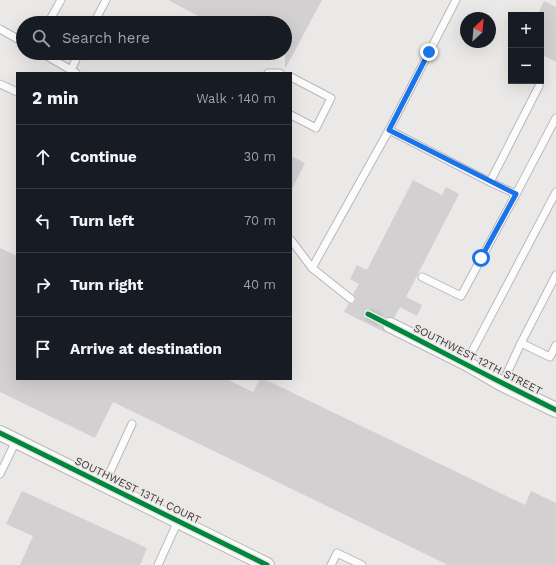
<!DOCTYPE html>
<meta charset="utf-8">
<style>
body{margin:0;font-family:"Work Sans",sans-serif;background:#242831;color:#f1f3f6}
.controls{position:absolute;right:12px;top:12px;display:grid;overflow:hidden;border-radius:0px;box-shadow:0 4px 16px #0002}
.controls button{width:36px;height:36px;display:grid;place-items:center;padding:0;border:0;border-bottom:1px solid #363941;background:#171b24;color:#f1f3f6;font:20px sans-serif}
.compass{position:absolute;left:460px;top:12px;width:36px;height:36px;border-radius:50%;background:#171b24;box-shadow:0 4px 16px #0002;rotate:26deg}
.stop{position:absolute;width:12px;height:12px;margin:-9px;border:3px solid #1a73e8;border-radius:50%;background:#fff}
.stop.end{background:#1a73e8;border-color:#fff;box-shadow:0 1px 4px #0008}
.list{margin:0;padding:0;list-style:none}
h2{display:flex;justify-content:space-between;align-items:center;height:52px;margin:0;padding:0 16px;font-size:17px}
h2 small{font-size:13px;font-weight:400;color:#9ea1a6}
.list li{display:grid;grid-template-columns:26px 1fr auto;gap:12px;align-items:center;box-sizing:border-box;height:64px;padding:0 16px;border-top:1px solid #363941}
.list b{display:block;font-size:15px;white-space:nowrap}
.list em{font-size:13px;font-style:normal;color:#9ea1a6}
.icon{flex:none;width:22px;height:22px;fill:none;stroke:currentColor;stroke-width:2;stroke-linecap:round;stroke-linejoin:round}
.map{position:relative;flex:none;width:556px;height:565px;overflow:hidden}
.search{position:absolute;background:#171b24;box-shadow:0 4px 16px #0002;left:16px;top:16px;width:276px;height:44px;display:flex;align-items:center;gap:10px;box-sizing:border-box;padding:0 14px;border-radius:22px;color:#9ea1a6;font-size:15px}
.panel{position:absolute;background:#171b24;box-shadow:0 4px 16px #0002;left:16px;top:72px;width:276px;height:308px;border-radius:0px}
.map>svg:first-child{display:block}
.building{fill:#d3d0d1}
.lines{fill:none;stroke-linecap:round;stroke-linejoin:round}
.minor-tunnel{stroke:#c8c5c5;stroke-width:14;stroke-dasharray:14 7;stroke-linecap:butt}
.service-casing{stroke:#bab7b7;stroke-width:9}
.minor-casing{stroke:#bab7b7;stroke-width:16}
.service{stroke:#fcfcfc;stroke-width:7}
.minor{stroke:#fcfcfc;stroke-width:14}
.cycleway-casing{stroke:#ece7e7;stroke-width:8}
.cycleway{stroke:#00873e;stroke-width:5}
.route{stroke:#1a73e8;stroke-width:5}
.labels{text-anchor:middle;stroke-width:3.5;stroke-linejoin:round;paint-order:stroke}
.street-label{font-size:11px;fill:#3a3838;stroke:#ece7e7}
</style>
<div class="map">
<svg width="556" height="565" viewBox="0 0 556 565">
<rect width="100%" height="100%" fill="#ebe8e8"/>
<!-- building -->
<g class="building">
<polygon points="168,0 322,0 285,69 285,23 211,23"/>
<polygon points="544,1 556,7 556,62 541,54 541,15 537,15"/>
<polygon points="291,156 305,163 291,191"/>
<polygon points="413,180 442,195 446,187 459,194 406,297 422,305 417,316 400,307 394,318 389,317 383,321 382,326 386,333 344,312 349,303 352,304 355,302 356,298 353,294 359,284 350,279 357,265 367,270"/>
<polygon points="0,248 17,256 17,379 226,379 253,392 260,379 264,379 525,505 531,491 556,503 556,565 448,565 113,402 95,438 0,392"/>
<polygon points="22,491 147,548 140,565 20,565 33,536 6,524"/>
</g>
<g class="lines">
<!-- minor-tunnel -->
<polyline class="minor-tunnel" points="368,314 390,325"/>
<defs>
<g id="service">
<polyline points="48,23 61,0"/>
<polyline points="94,23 106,0"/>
<polyline points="0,29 23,42"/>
<polyline points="42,53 76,73"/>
<polyline points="71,70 79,53"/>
<polyline points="268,73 280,73"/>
<polyline points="291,77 331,98 316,128 291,115"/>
<polyline points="0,84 17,92"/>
<polyline points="389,130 490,182 539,86"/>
<polyline points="490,182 516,194 556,118"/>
<polyline points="291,240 312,268 351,299"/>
<polyline points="312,268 389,130 456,0"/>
<polyline points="422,277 461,296 516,194"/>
<polyline points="521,343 550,357 556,345"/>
<polyline points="466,363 556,192"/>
<polyline points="502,384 521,343 556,275"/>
<polyline points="0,474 16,441"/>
<polyline points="104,485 132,424"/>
<polyline points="158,565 178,521"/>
<polyline points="331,565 337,553 362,565"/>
</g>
<g id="minor">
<polyline points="390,325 466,363 502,384 556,410"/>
<polyline points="0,433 267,565"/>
</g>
</defs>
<!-- service casing -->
<use href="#service" class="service-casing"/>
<!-- minor casing -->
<use href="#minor" class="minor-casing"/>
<!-- service -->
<use href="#service" class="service"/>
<!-- minor -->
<use href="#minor" class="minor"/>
<defs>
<g id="cycleway">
<path d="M368 314C431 346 493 379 556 410"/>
<polyline points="0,433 267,565"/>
</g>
</defs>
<!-- cycleway casing -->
<use href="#cycleway" class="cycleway-casing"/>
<!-- cycleway -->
<use href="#cycleway" class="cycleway"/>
</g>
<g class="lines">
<!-- route -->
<polyline class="route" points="429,52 389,130 516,194 481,258"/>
</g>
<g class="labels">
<!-- street labels -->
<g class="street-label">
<text transform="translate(478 359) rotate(27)" y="4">SOUTHWEST 12TH STREET</text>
<text transform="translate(138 490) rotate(26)" y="4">SOUTHWEST 13TH COURT</text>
</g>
</g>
</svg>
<div class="controls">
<button>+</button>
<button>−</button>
</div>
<svg class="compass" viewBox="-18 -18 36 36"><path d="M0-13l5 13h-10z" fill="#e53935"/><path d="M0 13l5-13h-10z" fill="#9ea1a6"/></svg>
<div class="stop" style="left:481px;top:258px"></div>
<div class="stop end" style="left:429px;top:52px"></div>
<div class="search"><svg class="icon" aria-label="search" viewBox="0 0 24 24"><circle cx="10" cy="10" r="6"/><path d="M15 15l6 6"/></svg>Search here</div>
<section class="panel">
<h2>2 min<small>Walk · 140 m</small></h2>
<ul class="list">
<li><svg class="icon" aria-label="ahead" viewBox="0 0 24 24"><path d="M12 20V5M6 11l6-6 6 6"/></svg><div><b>Continue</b></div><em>30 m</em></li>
<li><svg class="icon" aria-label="left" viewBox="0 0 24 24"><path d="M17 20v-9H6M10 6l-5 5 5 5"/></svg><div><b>Turn left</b></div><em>70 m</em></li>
<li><svg class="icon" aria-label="right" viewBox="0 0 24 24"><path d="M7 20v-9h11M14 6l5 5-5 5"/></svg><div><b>Turn right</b></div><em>40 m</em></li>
<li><svg class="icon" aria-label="arrive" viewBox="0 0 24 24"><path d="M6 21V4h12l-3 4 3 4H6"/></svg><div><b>Arrive at destination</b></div></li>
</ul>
</section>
</div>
